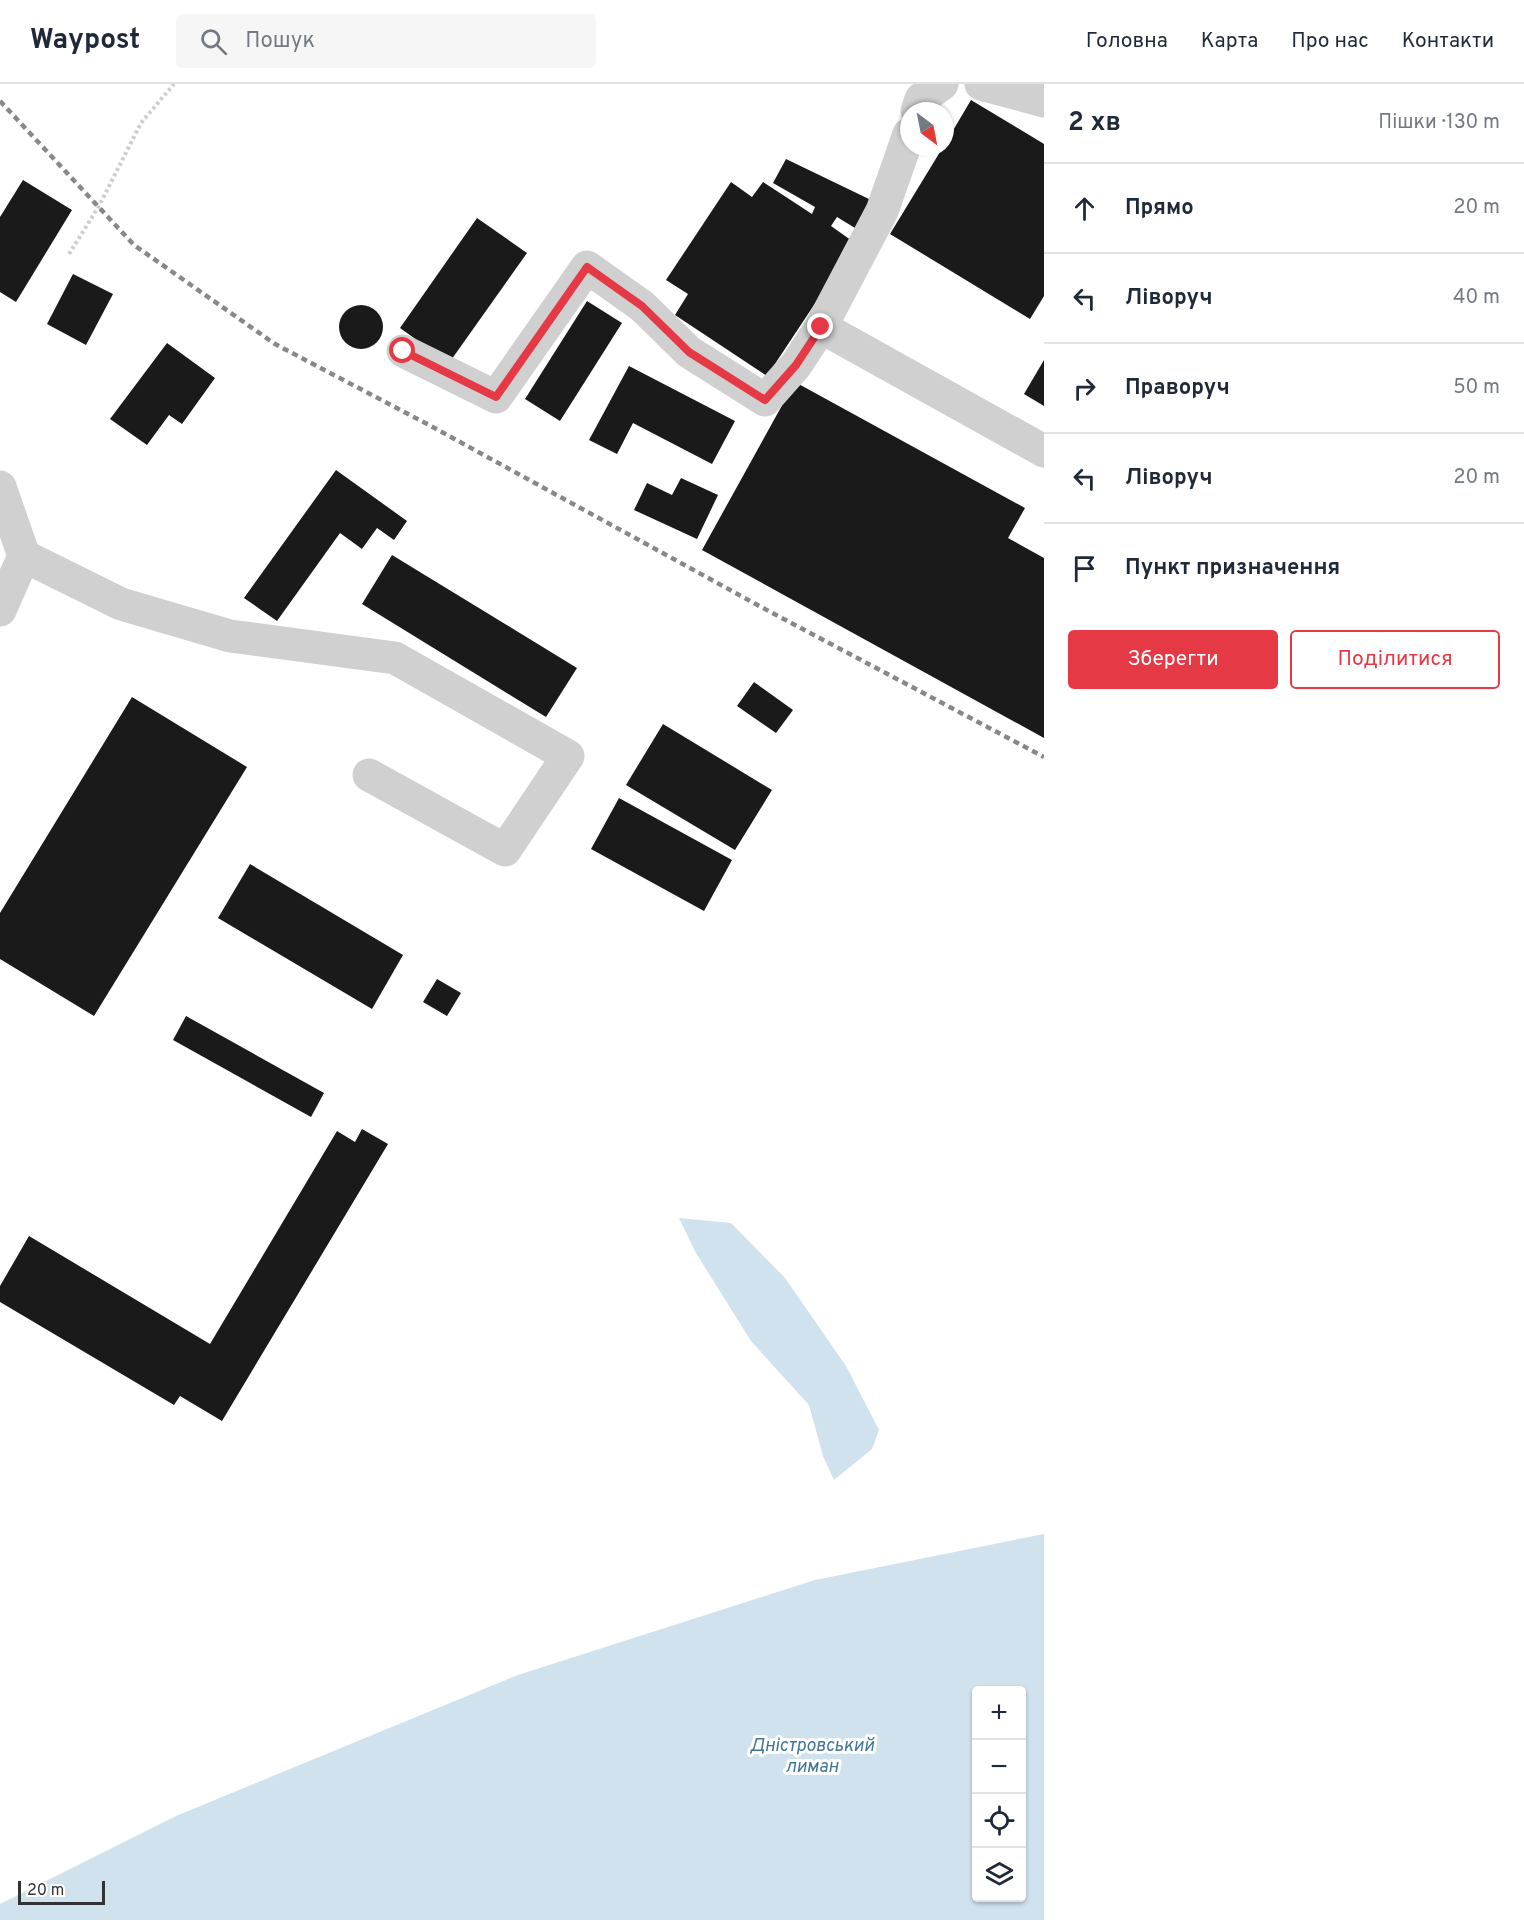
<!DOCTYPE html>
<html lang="uk">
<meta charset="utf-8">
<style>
body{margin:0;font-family:Overpass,sans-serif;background:#f6f6f7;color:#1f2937}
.controls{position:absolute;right:18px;bottom:18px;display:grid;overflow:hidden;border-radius:6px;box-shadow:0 2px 4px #0004}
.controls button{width:54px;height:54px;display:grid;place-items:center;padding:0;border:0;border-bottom:2px solid #e0e1e3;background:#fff;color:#1f2937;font:30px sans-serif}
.compass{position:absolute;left:900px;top:18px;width:54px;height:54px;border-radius:50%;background:#fff;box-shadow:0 2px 4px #0004;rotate:148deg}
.scale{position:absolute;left:18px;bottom:15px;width:87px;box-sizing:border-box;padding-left:6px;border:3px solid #333;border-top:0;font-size:16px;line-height:21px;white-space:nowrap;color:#333;-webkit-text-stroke:4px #fff;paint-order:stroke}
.stop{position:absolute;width:18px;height:18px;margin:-14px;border:4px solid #e63946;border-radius:50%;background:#fff}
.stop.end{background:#e63946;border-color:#fff;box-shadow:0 2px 6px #0008}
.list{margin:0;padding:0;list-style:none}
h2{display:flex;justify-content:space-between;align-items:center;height:78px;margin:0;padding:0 24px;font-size:26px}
h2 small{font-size:20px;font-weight:400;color:#747a83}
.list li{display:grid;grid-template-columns:39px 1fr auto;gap:18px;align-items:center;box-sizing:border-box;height:90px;padding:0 24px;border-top:2px solid #e0e1e3}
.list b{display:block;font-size:22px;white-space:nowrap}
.list em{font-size:20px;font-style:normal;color:#747a83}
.actions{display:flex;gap:12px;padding:18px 24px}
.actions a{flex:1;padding:14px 0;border:2px solid #e63946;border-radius:6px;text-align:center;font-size:21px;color:#e63946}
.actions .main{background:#e63946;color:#fff}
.icon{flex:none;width:33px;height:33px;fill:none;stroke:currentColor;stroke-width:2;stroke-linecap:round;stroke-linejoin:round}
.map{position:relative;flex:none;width:1044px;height:1836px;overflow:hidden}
header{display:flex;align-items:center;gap:36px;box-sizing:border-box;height:84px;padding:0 30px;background:#fff;border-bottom:2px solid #e0e1e3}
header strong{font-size:28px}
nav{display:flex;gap:33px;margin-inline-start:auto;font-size:21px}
.search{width:420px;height:54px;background:#f6f6f7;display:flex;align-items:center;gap:15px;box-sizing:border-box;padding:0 21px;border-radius:6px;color:#747a83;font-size:22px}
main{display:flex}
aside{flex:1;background:#fff}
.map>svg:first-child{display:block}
.water{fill:#cfe2ee;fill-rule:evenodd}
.building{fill:#1a1a1a}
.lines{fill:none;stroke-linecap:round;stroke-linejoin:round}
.path{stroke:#cdcdcd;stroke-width:4;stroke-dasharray:3 3;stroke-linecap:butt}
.minor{stroke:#d0d0d0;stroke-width:33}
.rail{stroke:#888;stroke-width:4.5;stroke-dasharray:6 4.5;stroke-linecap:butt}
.route{stroke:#e63946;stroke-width:8}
.labels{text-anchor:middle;stroke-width:6;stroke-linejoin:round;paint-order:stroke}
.water-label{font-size:18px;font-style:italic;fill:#3f7597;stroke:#fff}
</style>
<header>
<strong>Waypost</strong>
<div class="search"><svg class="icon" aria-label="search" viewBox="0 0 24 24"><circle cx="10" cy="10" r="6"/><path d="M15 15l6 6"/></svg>Пошук</div>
<nav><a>Головна</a><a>Карта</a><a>Про нас</a><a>Контакти</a></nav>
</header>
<main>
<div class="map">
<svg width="1044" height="1836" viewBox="0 0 1044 1836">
<rect width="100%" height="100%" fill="#fff"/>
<!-- water -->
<g class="water">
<polygon points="679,1134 731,1139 785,1194 846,1282 879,1346 872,1365 834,1396 823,1372 809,1321 751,1257 696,1169"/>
<path d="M1044 1450V1836H0V1820L176 1732 518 1591 815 1496ZM976 1606H1022V1814H976Z"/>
</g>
<!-- building -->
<g class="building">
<polygon points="971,16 1044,60 1044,212 1030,235 890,150 943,63 945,63 945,60"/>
<polygon points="786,75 871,116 855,144 837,133 831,142 855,159 767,292 675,231 688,210 666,196 731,98 752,113 763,98 812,130 815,123 773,99"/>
<polygon points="23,96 72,126 16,218 0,208 0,133"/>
<polygon points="477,134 527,169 449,279 400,244"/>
<polygon points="73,190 113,210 86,261 47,240"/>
<polygon points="587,217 622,239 560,337 525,315"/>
<circle cx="361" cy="243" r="22"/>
<polygon points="167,259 215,294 182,340 169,331 147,361 110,335"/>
<polygon points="1044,276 1044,322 1024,310"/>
<polygon points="629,282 735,337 712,380 633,339 617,370 589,356"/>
<polygon points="795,298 1025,424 1008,454 1044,474 1044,654 702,466"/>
<polygon points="336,386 407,437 394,456 377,444 362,465 340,449 277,537 244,514"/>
<polygon points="681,394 718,411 697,455 634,426 647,399 672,411"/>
<polygon points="392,471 577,584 546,633 362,520"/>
<polygon points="754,598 793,626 776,649 737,622"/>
<polygon points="132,613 247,683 94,932 0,875 0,829"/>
<polygon points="663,640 772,706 735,766 626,701"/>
<polygon points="619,714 732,776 704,827 591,765"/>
<polygon points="250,780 403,871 372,925 218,834"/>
<polygon points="437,895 461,909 447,932 423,918"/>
<polygon points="186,932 324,1009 311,1033 173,956"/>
<polygon points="362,1045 388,1060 222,1337 180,1312 174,1321 0,1218 0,1202 29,1152 210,1260 337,1047 355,1058"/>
</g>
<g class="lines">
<!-- path -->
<polyline class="path" points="69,170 99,122 141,39 174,0"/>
<!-- minor -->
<g class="minor">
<polyline points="981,0 1044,17"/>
<polyline points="917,27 921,15 942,0"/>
<polyline points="821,243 882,127 909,50"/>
<polyline points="403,267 496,313 587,183 642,222 689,268 765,316 796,281 821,243 1044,367"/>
<polyline points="0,403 24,472 0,526"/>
<polyline points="24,472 121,520 230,552 395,574 568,672 505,766 369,691"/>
</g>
<!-- rail -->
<polyline class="rail" points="0,17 134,161 275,260 429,341 763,524 1044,673"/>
</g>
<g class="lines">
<!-- route -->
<polyline class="route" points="403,267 496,313 587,183 642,222 689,268 765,316 796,281 821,243"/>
</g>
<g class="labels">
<!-- water labels -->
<g class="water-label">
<text x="812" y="1667">Дністровський<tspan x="812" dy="21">лиман</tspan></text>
</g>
</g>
</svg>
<div class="controls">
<button>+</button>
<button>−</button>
<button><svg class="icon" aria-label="locate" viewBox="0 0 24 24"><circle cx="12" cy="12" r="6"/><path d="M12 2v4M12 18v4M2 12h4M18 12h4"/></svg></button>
<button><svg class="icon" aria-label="layers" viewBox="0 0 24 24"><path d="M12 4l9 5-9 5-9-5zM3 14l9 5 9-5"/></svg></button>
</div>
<svg class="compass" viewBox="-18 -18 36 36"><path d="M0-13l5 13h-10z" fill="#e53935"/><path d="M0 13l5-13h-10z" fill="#747a83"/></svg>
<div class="scale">20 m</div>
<div class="stop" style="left:403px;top:267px"></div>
<div class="stop end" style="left:821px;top:243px"></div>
</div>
<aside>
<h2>2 хв<small>Пішки · 130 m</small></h2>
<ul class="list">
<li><svg class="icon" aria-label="ahead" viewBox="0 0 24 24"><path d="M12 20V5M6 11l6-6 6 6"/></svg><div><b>Прямо</b></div><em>20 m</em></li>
<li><svg class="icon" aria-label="left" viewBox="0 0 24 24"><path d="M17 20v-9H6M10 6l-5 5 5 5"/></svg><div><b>Ліворуч</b></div><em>40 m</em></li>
<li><svg class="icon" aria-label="right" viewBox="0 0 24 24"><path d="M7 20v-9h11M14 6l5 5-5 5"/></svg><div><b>Праворуч</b></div><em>50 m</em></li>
<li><svg class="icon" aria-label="left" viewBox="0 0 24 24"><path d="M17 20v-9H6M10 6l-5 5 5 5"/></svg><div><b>Ліворуч</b></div><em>20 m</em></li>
<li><svg class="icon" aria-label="arrive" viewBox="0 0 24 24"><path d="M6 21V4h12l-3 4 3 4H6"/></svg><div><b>Пункт призначення</b></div></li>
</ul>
<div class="actions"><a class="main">Зберегти</a><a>Поділитися</a></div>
</aside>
</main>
